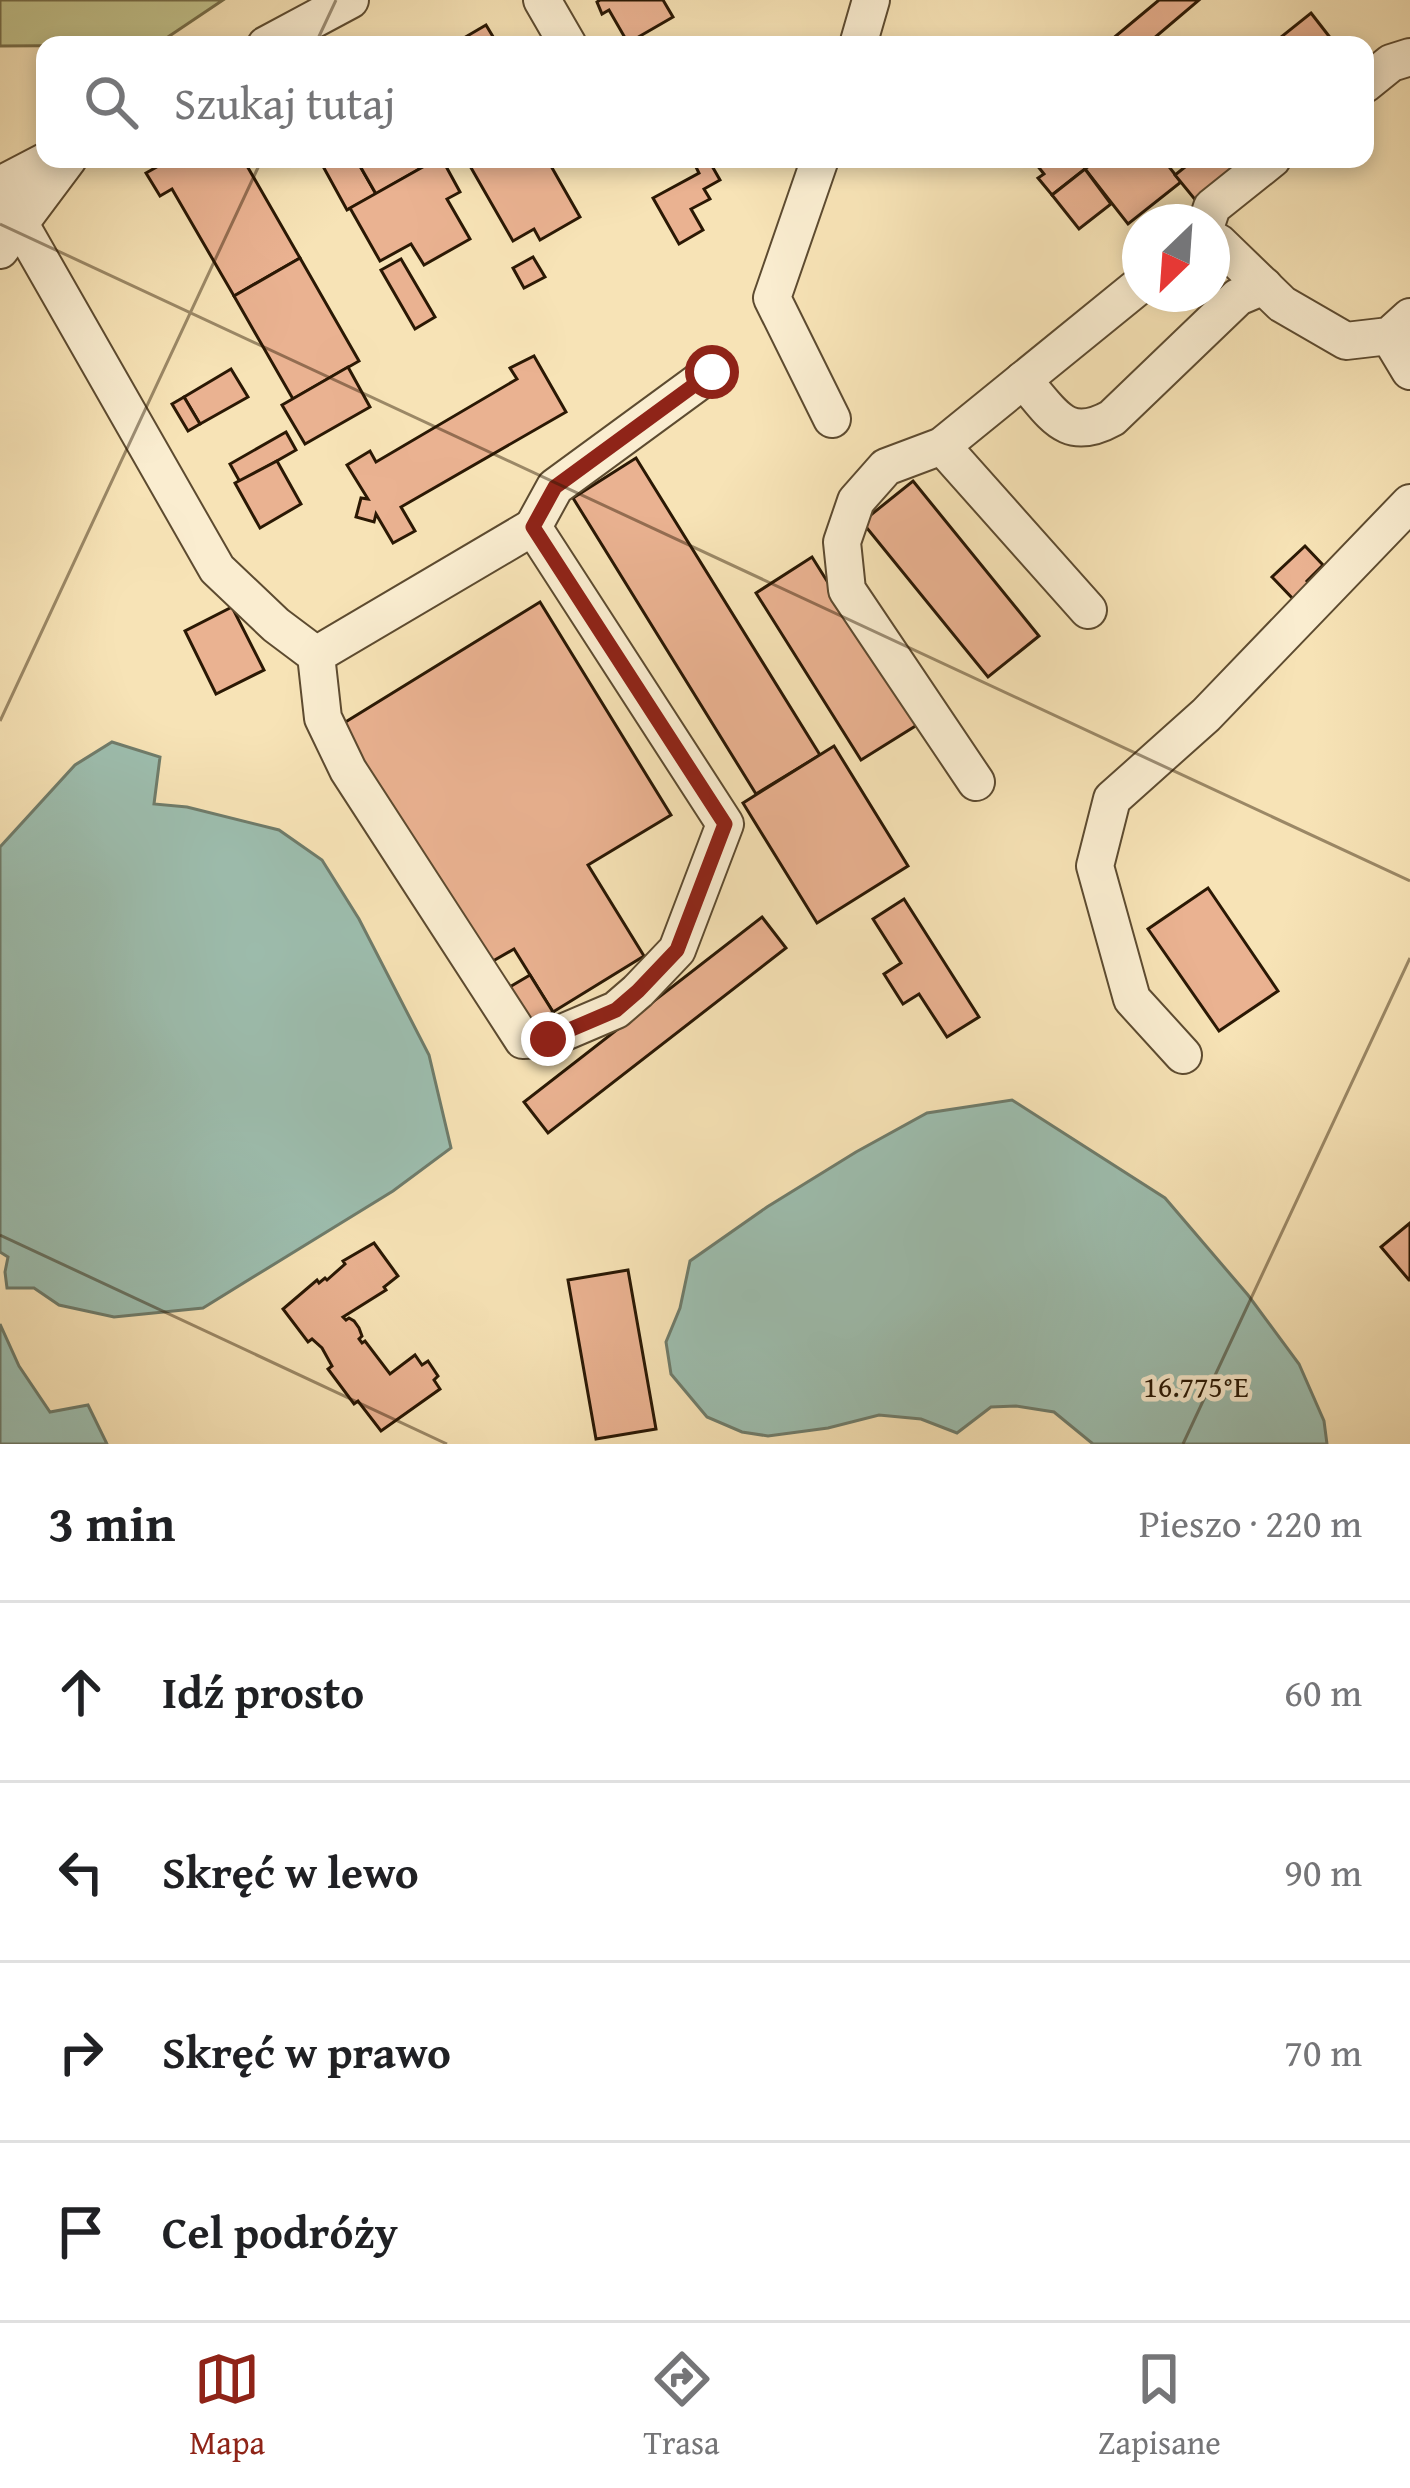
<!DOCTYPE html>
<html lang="pl">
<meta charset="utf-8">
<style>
body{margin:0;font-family:"Gentium Book Plus",serif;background:#f2f2f2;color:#202124}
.compass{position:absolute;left:1122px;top:204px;width:108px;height:108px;border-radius:50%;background:#fff;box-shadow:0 6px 18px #0003;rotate:205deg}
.stop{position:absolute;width:36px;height:36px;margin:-27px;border:9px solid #8f2418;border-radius:50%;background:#fff}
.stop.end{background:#8f2418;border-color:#fff;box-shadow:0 3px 12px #0008}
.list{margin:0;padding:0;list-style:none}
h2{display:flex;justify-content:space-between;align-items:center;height:156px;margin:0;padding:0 48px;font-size:51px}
h2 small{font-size:39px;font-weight:400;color:#757577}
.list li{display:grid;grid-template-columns:78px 1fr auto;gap:36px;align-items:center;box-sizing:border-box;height:180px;padding:0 48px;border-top:3px solid #e0e0e0}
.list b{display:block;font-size:45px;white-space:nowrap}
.list em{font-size:39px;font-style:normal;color:#757577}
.icon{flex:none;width:66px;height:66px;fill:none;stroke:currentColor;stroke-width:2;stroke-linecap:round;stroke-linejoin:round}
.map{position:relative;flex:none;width:1410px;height:1444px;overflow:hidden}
.search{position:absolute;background:#fff;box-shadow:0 6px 18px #0003;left:36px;right:36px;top:36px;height:132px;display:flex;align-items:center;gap:30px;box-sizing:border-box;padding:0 42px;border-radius:24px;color:#757577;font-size:45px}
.sheet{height:876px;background:#fff}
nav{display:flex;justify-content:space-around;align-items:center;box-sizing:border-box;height:168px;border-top:3px solid #e0e0e0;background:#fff;font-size:33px;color:#757577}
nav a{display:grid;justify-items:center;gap:6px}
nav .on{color:#8f2418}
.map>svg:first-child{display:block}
.green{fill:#c2c28b;stroke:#766d48;stroke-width:3}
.water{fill:#9dbeaf;stroke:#6f7c6b;stroke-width:3}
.building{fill:#eab291;stroke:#2a1804;stroke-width:3}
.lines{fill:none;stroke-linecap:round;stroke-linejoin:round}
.minor-casing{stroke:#5d4b30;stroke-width:40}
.minor{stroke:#faedd0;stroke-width:36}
.route{stroke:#8f2418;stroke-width:15}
.ticks{fill:none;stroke:#2a1804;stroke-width:3;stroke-opacity:0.45}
.ticks-label{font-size:30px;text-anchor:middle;fill:#2a1804;stroke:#faedd0;stroke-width:9;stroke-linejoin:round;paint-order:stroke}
</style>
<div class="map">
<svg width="1410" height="1444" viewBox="0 0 1410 1444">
<rect width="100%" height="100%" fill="#f7e3b6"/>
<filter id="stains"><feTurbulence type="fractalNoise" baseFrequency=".00167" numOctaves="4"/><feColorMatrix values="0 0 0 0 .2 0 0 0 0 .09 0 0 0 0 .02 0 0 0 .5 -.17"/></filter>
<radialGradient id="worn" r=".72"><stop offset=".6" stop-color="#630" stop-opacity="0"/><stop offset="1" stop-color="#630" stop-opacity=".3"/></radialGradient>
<!-- green -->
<polygon class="green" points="0,0 223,0 156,45 0,46"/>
<!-- water -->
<g class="water">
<polygon points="112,742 160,757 154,804 187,807 279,830 322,860 359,919 429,1055 451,1148 393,1191 203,1308 114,1317 59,1305 34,1288 7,1288 5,1272 8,1257 0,1252 0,847 75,765"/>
<polygon points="1012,1100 1165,1198 1248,1295 1299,1364 1324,1421 1327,1444 1093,1444 1054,1412 1016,1406 991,1407 957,1433 921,1419 879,1415 828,1428 768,1436 742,1432 707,1417 671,1374 666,1342 680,1308 690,1261 767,1207 856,1152 927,1113"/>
<polygon points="0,1324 19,1366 50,1412 88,1405 107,1444 0,1444"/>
</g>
<!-- building -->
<g class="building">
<polygon points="600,0 663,0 673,17 628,43 609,10 602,14 597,2"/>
<polygon points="1159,0 1199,0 1146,45 1105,45"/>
<polygon points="1311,13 1332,40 1325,45 1271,45"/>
<polygon points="486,25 498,45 465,45 462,39"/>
<polygon points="171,159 243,159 300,258 234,296 172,189 160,196 146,173"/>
<polygon points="319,159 356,159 376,194 347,210"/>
<polygon points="356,159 437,159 376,194"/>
<polygon points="437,159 442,159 460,192 447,199 470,239 424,265 411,244 380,261 350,208"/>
<polygon points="466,159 547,159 580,217 540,240 534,229 513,241"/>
<polygon points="705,159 708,159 720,180 704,189 710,199 691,209 703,230 679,244 653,198 699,173 695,165"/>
<polygon points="1032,159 1098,159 1052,195 1038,178 1044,174"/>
<polygon points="1098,159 1163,159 1181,182 1128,224 1085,169"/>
<polygon points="1195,159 1251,159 1197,202 1175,175"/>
<polygon points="1085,169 1111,204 1079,229 1052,195"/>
<polygon points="533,257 545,277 524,288 513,268"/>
<polygon points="300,258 359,361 293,399 234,296"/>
<polygon points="401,259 435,317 415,329 381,270"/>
<polygon points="534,356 566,412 401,507 415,531 393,543 376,514 374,522 356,517 361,498 368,499 347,465 370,451 376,462 517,379 510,368"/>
<polygon points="348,367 370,407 305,444 282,405"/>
<polygon points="231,369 248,397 200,424 184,397"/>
<polygon points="184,397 200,424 188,431 172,404"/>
<polygon points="286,432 296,450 240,482 230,464"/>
<polygon points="636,458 820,755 756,794 573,498"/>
<polygon points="277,461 301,504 260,528 235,483"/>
<polygon points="913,481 1039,636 988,677 862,522"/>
<polygon points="1305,546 1323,565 1307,581 1313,587 1297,603 1272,577"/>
<polygon points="812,557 917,725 861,760 756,593"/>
<polygon points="540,602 671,815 588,865 644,956 553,1012 514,949 486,965 339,726"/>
<polygon points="232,607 264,670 216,694 185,631"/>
<polygon points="834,746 908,866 817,923 743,803"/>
<polygon points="1208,888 1278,991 1219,1031 1148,929"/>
<polygon points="904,899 979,1017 947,1037 919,994 903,1004 884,974 901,963 873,919"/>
<polygon points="762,917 786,948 548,1133 524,1102"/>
<polygon points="530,975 553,1012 531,1025 508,988"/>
<polygon points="1410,1223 1410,1280 1409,1280 1381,1247"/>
<polygon points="374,1243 398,1276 384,1287 386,1290 343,1317 346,1320 349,1318 354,1321 359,1328 362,1336 359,1339 362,1343 365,1341 390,1374 415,1355 422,1365 428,1361 438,1376 434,1380 440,1389 381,1431 358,1401 354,1404 328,1369 332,1366 322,1348 312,1339 308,1342 283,1309 317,1280 319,1283 325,1278 327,1280 345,1264 343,1261"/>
<polygon points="628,1270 656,1429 596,1439 568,1280"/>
</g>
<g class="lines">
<defs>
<g id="minor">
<polyline points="542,0 568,45"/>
<polyline points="266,45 350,0"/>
<polyline points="858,45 871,0"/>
<polyline points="1365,84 1391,63 1410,57"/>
<polyline points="820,159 772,298 832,419"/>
<polyline points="0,185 50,159"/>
<polyline points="0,201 20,224 217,569 276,625 316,655 533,527 725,824 677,950 638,991 616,1010 548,1039 523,1040 348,770 323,718 316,655"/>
<polyline points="1207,222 1212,207 1272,159"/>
<polyline points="1212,239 1219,243 1282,304 1346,341 1389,336 1410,317"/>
<polyline points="0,250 68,159"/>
<polyline points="1389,336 1410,371"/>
<path d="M1023 380C1053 413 1065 444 1112 418L1238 297 1264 286"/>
<polyline points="942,446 1088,610"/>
<polyline points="533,527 555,487 712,372"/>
<polyline points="976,782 847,590 842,542 856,501 886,467 942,446 1140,285"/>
<polyline points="1183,1055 1132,999 1095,866 1112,799 1206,715 1410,503"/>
</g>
</defs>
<!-- minor casing -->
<use href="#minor" class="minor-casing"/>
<!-- minor -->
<use href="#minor" class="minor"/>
</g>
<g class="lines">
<!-- route -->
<polyline class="route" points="548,1039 616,1010 638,991 677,950 725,824 533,527 555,487 712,372"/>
</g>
<!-- ticks -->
<path class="ticks" d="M315 45 336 0M0 224 1410 881M0 721 262 159M0 1235 447 1444M1183 1444 1410 958"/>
<g class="ticks-label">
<text x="1196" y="1397">16.775°E</text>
</g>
<rect width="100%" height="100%" filter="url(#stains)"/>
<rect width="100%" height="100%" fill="url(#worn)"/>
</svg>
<svg class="compass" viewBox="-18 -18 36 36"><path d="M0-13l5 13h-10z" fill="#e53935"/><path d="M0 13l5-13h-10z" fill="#757577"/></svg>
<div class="stop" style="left:712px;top:372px"></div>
<div class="stop end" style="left:548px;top:1039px"></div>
<div class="search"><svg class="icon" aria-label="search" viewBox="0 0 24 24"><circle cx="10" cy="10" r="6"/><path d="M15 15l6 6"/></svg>Szukaj tutaj</div>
</div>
<section class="sheet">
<h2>3 min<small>Pieszo · 220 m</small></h2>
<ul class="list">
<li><svg class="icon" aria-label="ahead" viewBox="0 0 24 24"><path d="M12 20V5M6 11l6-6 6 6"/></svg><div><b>Idź prosto</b></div><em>60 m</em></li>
<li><svg class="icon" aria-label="left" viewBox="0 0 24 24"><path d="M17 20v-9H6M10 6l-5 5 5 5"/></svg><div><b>Skręć w lewo</b></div><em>90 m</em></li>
<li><svg class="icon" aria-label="right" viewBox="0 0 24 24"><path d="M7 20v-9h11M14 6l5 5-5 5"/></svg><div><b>Skręć w prawo</b></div><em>70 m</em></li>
<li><svg class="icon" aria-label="arrive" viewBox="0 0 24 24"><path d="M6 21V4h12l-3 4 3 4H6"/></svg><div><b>Cel podróży</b></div></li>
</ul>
</section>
<nav>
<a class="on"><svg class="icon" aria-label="map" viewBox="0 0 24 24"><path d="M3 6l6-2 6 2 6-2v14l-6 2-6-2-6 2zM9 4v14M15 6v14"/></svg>Mapa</a>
<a><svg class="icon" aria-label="directions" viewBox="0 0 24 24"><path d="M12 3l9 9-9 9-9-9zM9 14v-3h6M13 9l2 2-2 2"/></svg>Trasa</a>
<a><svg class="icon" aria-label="saved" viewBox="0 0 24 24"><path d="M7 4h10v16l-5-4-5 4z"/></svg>Zapisane</a>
</nav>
